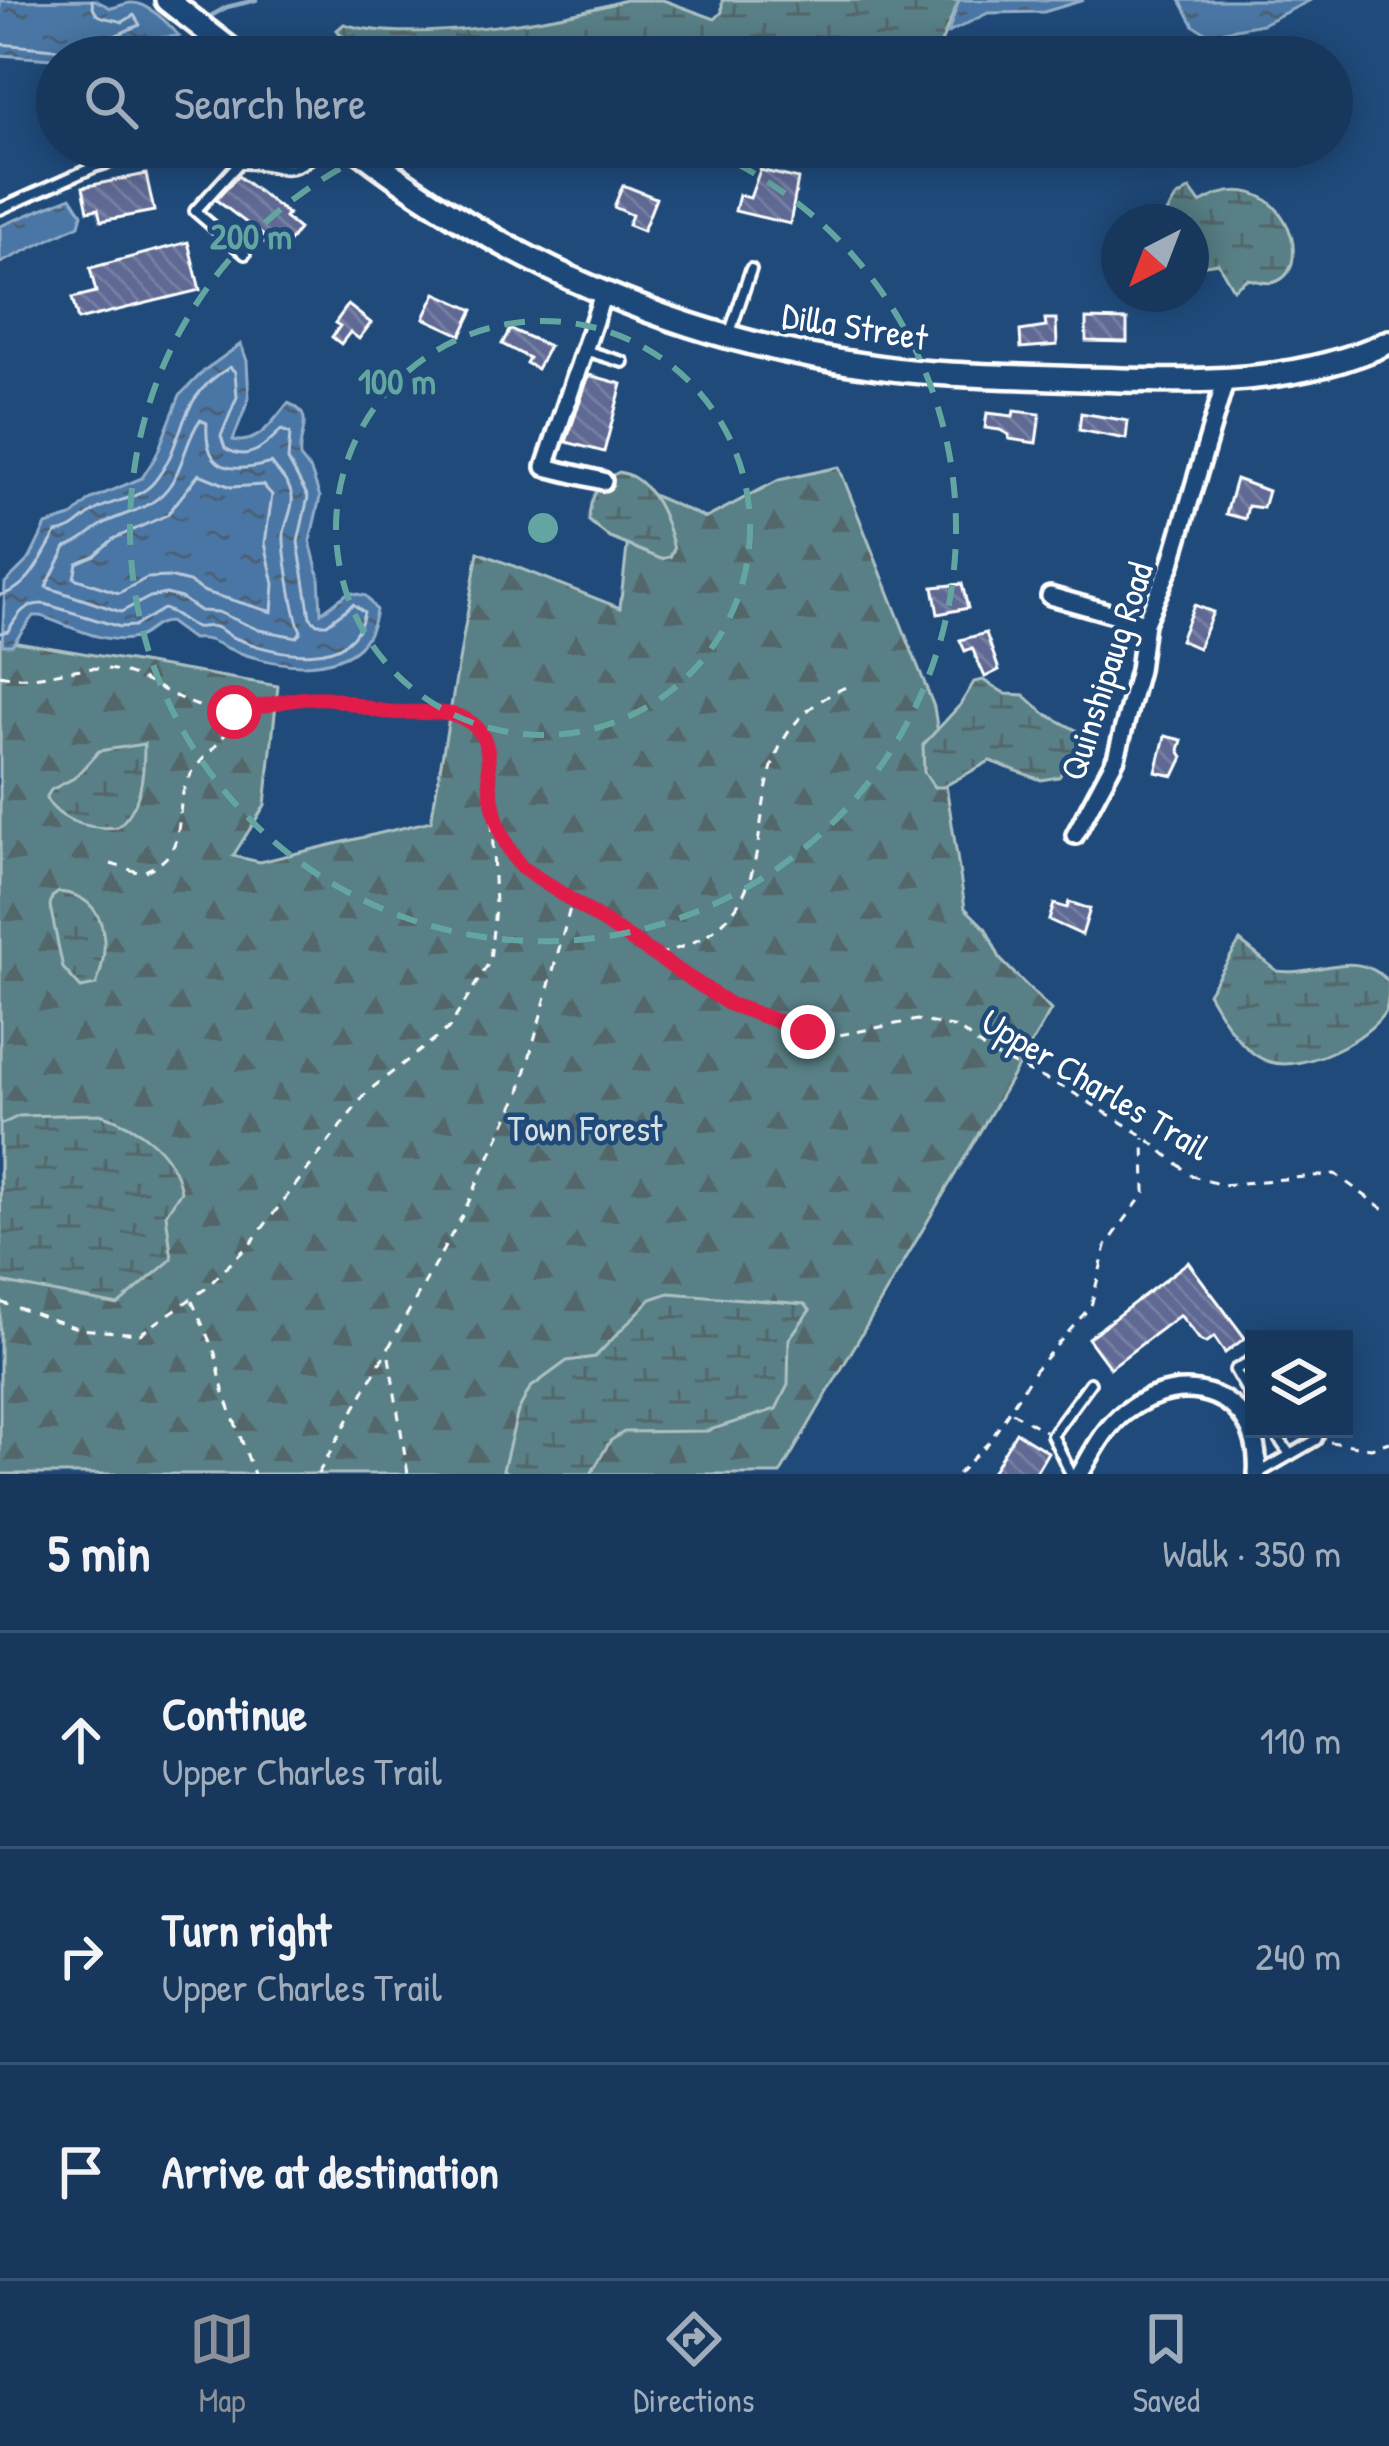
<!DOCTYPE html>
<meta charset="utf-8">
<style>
body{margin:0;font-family:"Patrick Hand",sans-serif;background:#244365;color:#f1f3f6}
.controls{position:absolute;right:36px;bottom:36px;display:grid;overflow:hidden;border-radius:0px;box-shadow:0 6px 30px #0003}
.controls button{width:108px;height:108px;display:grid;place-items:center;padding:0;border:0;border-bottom:3px solid #365272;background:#17385c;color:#f1f3f6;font:60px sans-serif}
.compass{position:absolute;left:1101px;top:204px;width:108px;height:108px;border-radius:50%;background:#17385c;box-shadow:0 6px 30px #0003;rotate:222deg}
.stop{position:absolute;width:36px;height:36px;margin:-27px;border:9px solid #e11d48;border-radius:50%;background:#fff}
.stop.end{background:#e11d48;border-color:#fff;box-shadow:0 3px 12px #0008}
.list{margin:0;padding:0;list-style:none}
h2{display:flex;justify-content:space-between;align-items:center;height:156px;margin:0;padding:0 48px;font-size:51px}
h2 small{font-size:39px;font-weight:400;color:#9eacbb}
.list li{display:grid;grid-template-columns:78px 1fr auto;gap:36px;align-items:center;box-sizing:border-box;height:216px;padding:0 48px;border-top:3px solid #365272}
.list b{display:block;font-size:45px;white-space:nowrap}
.list p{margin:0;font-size:39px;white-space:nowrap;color:#9eacbb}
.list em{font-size:39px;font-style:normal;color:#9eacbb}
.icon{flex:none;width:66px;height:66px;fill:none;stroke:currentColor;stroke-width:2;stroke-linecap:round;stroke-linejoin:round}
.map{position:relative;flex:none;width:1389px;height:1474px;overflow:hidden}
.search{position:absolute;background:#17385c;box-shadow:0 6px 30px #0003;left:36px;right:36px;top:36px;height:132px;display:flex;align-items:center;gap:30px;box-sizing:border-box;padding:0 42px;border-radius:66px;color:#9eacbb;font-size:45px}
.sheet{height:804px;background:#17385c}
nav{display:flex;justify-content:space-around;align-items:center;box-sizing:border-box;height:168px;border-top:3px solid #365272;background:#17385c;font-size:33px;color:#9eacbb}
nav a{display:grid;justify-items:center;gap:6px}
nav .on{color:#8c9099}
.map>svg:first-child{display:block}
.forest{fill:url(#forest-firs);stroke:#acc0c2;stroke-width:3}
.wetland{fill:url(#wetland-marsh);stroke:#acc0c2;stroke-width:3}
.water{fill:url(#water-ripples);stroke:#92adc8;stroke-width:3}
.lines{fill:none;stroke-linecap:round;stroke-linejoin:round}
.shore{stroke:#b7c8db;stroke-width:3}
.stream{stroke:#92adc8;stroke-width:4.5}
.building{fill:url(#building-back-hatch);stroke:#fff;stroke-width:3}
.lane-casing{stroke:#fff;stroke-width:16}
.street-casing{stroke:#fff;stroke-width:24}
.secondary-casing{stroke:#fff;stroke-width:30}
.path{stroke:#fff;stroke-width:3;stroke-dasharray:9 9;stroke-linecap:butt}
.lane{stroke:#1f4a7a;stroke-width:8}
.street{stroke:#1f4a7a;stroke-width:15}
.secondary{stroke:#1f4a7a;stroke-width:21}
.route{stroke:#e11d48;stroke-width:15}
.ring{fill:none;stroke:#63a6a1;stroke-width:6;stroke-dasharray:21 15}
.labels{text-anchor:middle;stroke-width:9;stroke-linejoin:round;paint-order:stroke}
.street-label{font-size:36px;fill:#fff;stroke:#1f4a7a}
.park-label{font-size:36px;fill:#d6dfe1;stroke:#1f4a7a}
.centre{fill:#63a6a1;stroke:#1f4a7a;stroke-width:6}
.ring-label{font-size:36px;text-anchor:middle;font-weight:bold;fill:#63a6a1;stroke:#1f4a7a;stroke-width:9;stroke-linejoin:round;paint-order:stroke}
</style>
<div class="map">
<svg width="1389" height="1474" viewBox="0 0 1389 1474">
<defs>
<pattern id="forest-firs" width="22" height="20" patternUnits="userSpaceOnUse" patternTransform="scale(3)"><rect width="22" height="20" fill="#598086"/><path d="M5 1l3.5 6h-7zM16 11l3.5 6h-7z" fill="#526669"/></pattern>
<pattern id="wetland-marsh" width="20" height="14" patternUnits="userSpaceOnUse" patternTransform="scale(3)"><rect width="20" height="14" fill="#598086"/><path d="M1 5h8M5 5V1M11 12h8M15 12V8" fill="none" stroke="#526669"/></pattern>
<pattern id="water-ripples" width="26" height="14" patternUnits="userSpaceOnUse" patternTransform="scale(3)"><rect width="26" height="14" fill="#4a76a4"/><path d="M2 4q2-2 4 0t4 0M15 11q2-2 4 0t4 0" fill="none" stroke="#4b5f74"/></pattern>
<pattern id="building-back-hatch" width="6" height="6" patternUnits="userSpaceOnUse" patternTransform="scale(3)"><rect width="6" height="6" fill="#5e6993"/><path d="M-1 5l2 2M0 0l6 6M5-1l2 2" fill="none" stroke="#7680a3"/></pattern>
</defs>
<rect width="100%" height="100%" fill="#1f4a7a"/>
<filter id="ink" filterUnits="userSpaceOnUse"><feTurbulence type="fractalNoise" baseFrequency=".00833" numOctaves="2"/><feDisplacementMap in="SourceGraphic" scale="24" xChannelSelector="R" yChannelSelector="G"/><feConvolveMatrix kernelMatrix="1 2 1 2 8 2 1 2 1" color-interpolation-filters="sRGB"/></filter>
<g filter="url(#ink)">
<!-- forest -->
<polygon class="forest" points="839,467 934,707 965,908 986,929 1001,960 1051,1010 780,1474 0,1474 0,639 278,686 265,805 233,856 260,862 431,821 478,552 620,608 634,487 706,518 779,480"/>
<!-- wetland -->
<g class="wetland">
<path d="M625 0H663L715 19 722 12V0H959L935 57 741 52 728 57H397L342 36 337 30 344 24C407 44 560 21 625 0Z"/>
<path d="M1190 189 1200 203C1280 155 1319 268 1275 282 1266 285 1257 280 1247 279L1233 289 1218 263 1200 266 1191 259V222H1161L1176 198Z"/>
<path d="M619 472C653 478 667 520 674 549L670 557 661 559 610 538 589 521C589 498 599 481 619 472Z"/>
<polygon points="983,680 1006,694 1024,695 1044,713 1076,730 1079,747 1059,777 1041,780 990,761 943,787 934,787 924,772 923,745 960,705 974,682"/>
<path d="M144 744C144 773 142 808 117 827 91 830 59 822 46 798L51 790 74 778 99 751Z"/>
<path d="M59 892C110 897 110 948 96 985L81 988 63 968 50 906 52 897Z"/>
<path d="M1240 941 1277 971C1317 977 1356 946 1389 982 1389 992 1389 1001 1386 1010 1369 1040 1303 1072 1270 1062 1242 1054 1221 1016 1208 993Z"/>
<path d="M100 1114C139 1126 173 1151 181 1191L166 1214 172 1259 118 1305 1 1282 0 1125 19 1116Z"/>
<polygon points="669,1293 805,1304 810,1310 789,1339 788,1385 776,1409 707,1431 624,1432 610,1441 591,1474 511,1474 503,1470 518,1411 530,1388 567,1361 595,1357 651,1299"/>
</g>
<!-- water -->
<g class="water">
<path d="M95 0 111 8C117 7 123 4 130 3 147 1 169 24 179 36L132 40 116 49 77 51 51 59 0 55V1Z"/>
<polygon points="959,0 1084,0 1044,12 988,13 948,33"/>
<polygon points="1180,0 1311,0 1262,24 1209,34 1194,26"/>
<polygon points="71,197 82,214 79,225 0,263 0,226"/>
<path d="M241 344 247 361 249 398 233 440C258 446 273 421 288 403 318 415 297 435 300 457L311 471 320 497 310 541 319 577 321 613 349 592 366 596 376 610C372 634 362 651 338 659 302 672 262 662 227 648 212 641 209 638 192 639L169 622C153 622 149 634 135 638 107 646 68 625 41 616H33L12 645H2L5 583 30 558 46 525 71 517 91 499 142 478 156 456 180 395 205 370Z"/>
</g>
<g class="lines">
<!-- shore -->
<g class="shore">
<path d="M0 44 65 50C81 35 96 43 114 36 127 31 128 29 140 25L134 15 123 22C109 17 92 21 92 0"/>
<path d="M200 420 207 423C204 472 232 474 271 463 278 472 290 484 292 496 294 509 285 522 284 534 283 549 294 619 301 631L297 637 259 630 218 612 200 611 181 598 166 594 150 597 121 612 46 587 66 547C83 542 91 530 107 522 132 510 156 508 172 482 184 463 187 438 200 420Z"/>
<polygon points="199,474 231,487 263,485 272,495 265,543 274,584 272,612 205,592 189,582 169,577 147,578 119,593 74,578 77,563 95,555 113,539 167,515"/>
<path d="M0 595C29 590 42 556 56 533 76 530 80 519 96 510 115 499 139 500 154 482 188 441 173 400 230 367L235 372 237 397 221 436 225 448C248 463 264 447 281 430L290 433 288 460 308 497 298 542 310 617 317 624H327L353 604 364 612C353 673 272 654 232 637 226 634 222 629 215 627 209 625 203 628 196 627 184 623 176 612 163 609L134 626 120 627 45 604C23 603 18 615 8 631L0 633"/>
</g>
<!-- stream -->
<polyline class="stream" points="205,19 227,7 256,0"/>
</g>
<!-- building -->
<g class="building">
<polygon points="760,170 798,179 790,224 735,211 739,195 750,198"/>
<polygon points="146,174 154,211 101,221 98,209 88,211 83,187"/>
<polygon points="238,176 288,214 285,218 299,229 280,254 265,243 268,239 216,200"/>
<polygon points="623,185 656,198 643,231 628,225 632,215 614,207"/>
<polygon points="188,242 200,290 78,320 72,298 96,292 90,268"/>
<polygon points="436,293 473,310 461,335 424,318"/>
<polygon points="348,305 371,323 359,339 350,332 341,344 332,337 340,326 335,323"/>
<polygon points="1045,319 1056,319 1057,345 1021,348 1020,331 1046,327"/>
<polygon points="1086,319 1127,320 1127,342 1086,341"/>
<polygon points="510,329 549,346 537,369 526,363 529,358 502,344"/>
<polygon points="589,375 622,384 604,452 566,442"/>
<polygon points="1014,411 1040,414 1036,443 1009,439 1009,435 1000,430 985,428 987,413 1013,416"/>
<polygon points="1081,413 1128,421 1126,439 1079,430"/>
<polygon points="1236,479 1268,491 1263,508 1248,506 1245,519 1226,514"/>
<polygon points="962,584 968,608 938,614 933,587"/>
<polygon points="1194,605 1213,612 1198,648 1180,640"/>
<polygon points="986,633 999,670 985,677 972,648 965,651 960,640"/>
<polygon points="1165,736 1182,740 1179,750 1183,757 1174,776 1156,772"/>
<polygon points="1069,902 1090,909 1082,935 1049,920 1054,904 1067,908"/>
<polygon points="1188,1262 1245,1338 1225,1353 1214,1337 1206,1343 1200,1340 1180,1315 1110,1368 1088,1338"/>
<polygon points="1016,1432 1048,1452 1035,1474 991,1474"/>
</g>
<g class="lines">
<defs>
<g id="lane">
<polyline points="0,209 94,167 160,147"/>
<path d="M245 254 195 211 239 163C283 161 284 184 324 147"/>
<polyline points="729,335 751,269"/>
<polyline points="584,350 623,362"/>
<polyline points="1254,1359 1235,1370 1254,1403"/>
<polyline points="1272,1429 1289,1453"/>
<polyline points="1259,1473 1316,1440 1319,1434 1315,1429"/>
<polyline points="1071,1474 1052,1435 1090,1383"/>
</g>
<g id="street">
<polyline points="603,481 545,467 603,294"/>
<polyline points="1050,596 1145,623"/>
<polyline points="1075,835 1116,758 1139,670 1145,623 1171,564 1225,382"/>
<path d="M1080 1474C1093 1452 1104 1428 1125 1412 1184 1367 1263 1393 1257 1474"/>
</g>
<g id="secondary">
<polyline points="167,0 240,57"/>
<path d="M355 147C508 265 685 342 877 367 946 377 1016 376 1086 379 1189 382 1292 387 1389 342"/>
</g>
</defs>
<!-- lane casing -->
<use href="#lane" class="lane-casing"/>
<!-- street casing -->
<use href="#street" class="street-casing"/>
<!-- secondary casing -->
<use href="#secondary" class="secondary-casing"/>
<!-- path -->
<g class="path">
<path d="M0 675C38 684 71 664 108 669 154 675 188 716 238 711 268 708 298 694 329 698 346 699 364 709 382 711 413 716 454 702 478 730 495 749 488 786 492 810 497 833 507 849 521 867L729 1004 829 1037 917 1020 958 1028 989 1053 1067 1089 1144 1136 1192 1176 1222 1185 1335 1174 1389 1213"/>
<path d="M111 864 141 873C153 867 164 863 171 851 183 830 177 805 186 784 199 754 226 746 234 714"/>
<path d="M658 955C672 950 688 946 701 938 805 881 711 740 853 684"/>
<polyline points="192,1301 215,1353 223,1390 254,1474"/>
<polyline points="0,1302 80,1329 140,1334 205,1289 251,1243 367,1092 449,1028 490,961 495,907 492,818"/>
<polyline points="389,1357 408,1474"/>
<polyline points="1012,1412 1045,1431"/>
<polyline points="1330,1442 1371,1448 1389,1442"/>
<polyline points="318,1474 462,1216 520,1092 572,901"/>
<polyline points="958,1474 990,1441 1035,1370 1091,1306 1106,1246 1145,1192 1144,1138"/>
</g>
<!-- lane -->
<use href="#lane" class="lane"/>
<!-- street -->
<use href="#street" class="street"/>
<!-- secondary -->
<use href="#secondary" class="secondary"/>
</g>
</g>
<g class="lines" filter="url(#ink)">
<!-- route -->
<path class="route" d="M234 712C264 706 295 696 326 698 344 699 362 708 380 711 413 717 473 699 486 745 489 753 488 764 489 773 492 810 498 837 521 867L729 1004 808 1032"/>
</g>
<!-- distance rings -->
<g class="ring">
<circle cx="543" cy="528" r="207"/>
<path d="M704 148A413 413 0 1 1 382 148"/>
</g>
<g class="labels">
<!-- street labels -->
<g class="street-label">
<text transform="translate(855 326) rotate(9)" y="13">Dilla Street</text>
<text transform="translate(1106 671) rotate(-72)" y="13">Quinshipaug Road</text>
<text transform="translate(1096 1084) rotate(31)" y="13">Upper Charles Trail</text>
</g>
<!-- park labels -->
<g class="park-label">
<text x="585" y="1141">Town Forest</text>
</g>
</g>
<circle cx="543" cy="528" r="18" class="centre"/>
<g class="ring-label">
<text x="251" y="249">200 m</text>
<text x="397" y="394">100 m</text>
</g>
</svg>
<div class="controls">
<button><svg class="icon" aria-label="layers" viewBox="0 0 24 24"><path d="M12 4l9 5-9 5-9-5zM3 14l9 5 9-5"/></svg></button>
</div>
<svg class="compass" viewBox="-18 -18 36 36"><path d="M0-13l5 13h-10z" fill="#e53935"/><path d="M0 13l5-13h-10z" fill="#9eacbb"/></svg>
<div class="stop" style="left:234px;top:712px"></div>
<div class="stop end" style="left:808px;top:1032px"></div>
<div class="search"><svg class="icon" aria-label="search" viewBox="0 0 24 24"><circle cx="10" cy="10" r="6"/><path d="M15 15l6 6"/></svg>Search here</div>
</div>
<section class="sheet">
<h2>5 min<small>Walk · 350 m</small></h2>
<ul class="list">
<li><svg class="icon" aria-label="ahead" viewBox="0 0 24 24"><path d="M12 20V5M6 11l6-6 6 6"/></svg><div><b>Continue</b><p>Upper Charles Trail</p></div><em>110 m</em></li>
<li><svg class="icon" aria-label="right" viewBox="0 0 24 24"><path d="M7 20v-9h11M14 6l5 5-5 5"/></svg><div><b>Turn right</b><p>Upper Charles Trail</p></div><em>240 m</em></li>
<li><svg class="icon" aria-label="arrive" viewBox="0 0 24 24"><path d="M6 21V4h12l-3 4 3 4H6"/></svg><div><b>Arrive at destination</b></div></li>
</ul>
</section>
<nav>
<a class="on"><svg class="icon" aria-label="map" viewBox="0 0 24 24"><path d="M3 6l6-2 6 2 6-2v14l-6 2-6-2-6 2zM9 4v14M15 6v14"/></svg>Map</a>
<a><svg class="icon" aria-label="directions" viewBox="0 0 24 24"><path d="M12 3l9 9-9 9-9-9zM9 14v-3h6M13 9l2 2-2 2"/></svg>Directions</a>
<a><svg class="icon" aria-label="saved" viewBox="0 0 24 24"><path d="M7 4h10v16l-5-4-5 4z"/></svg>Saved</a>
</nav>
